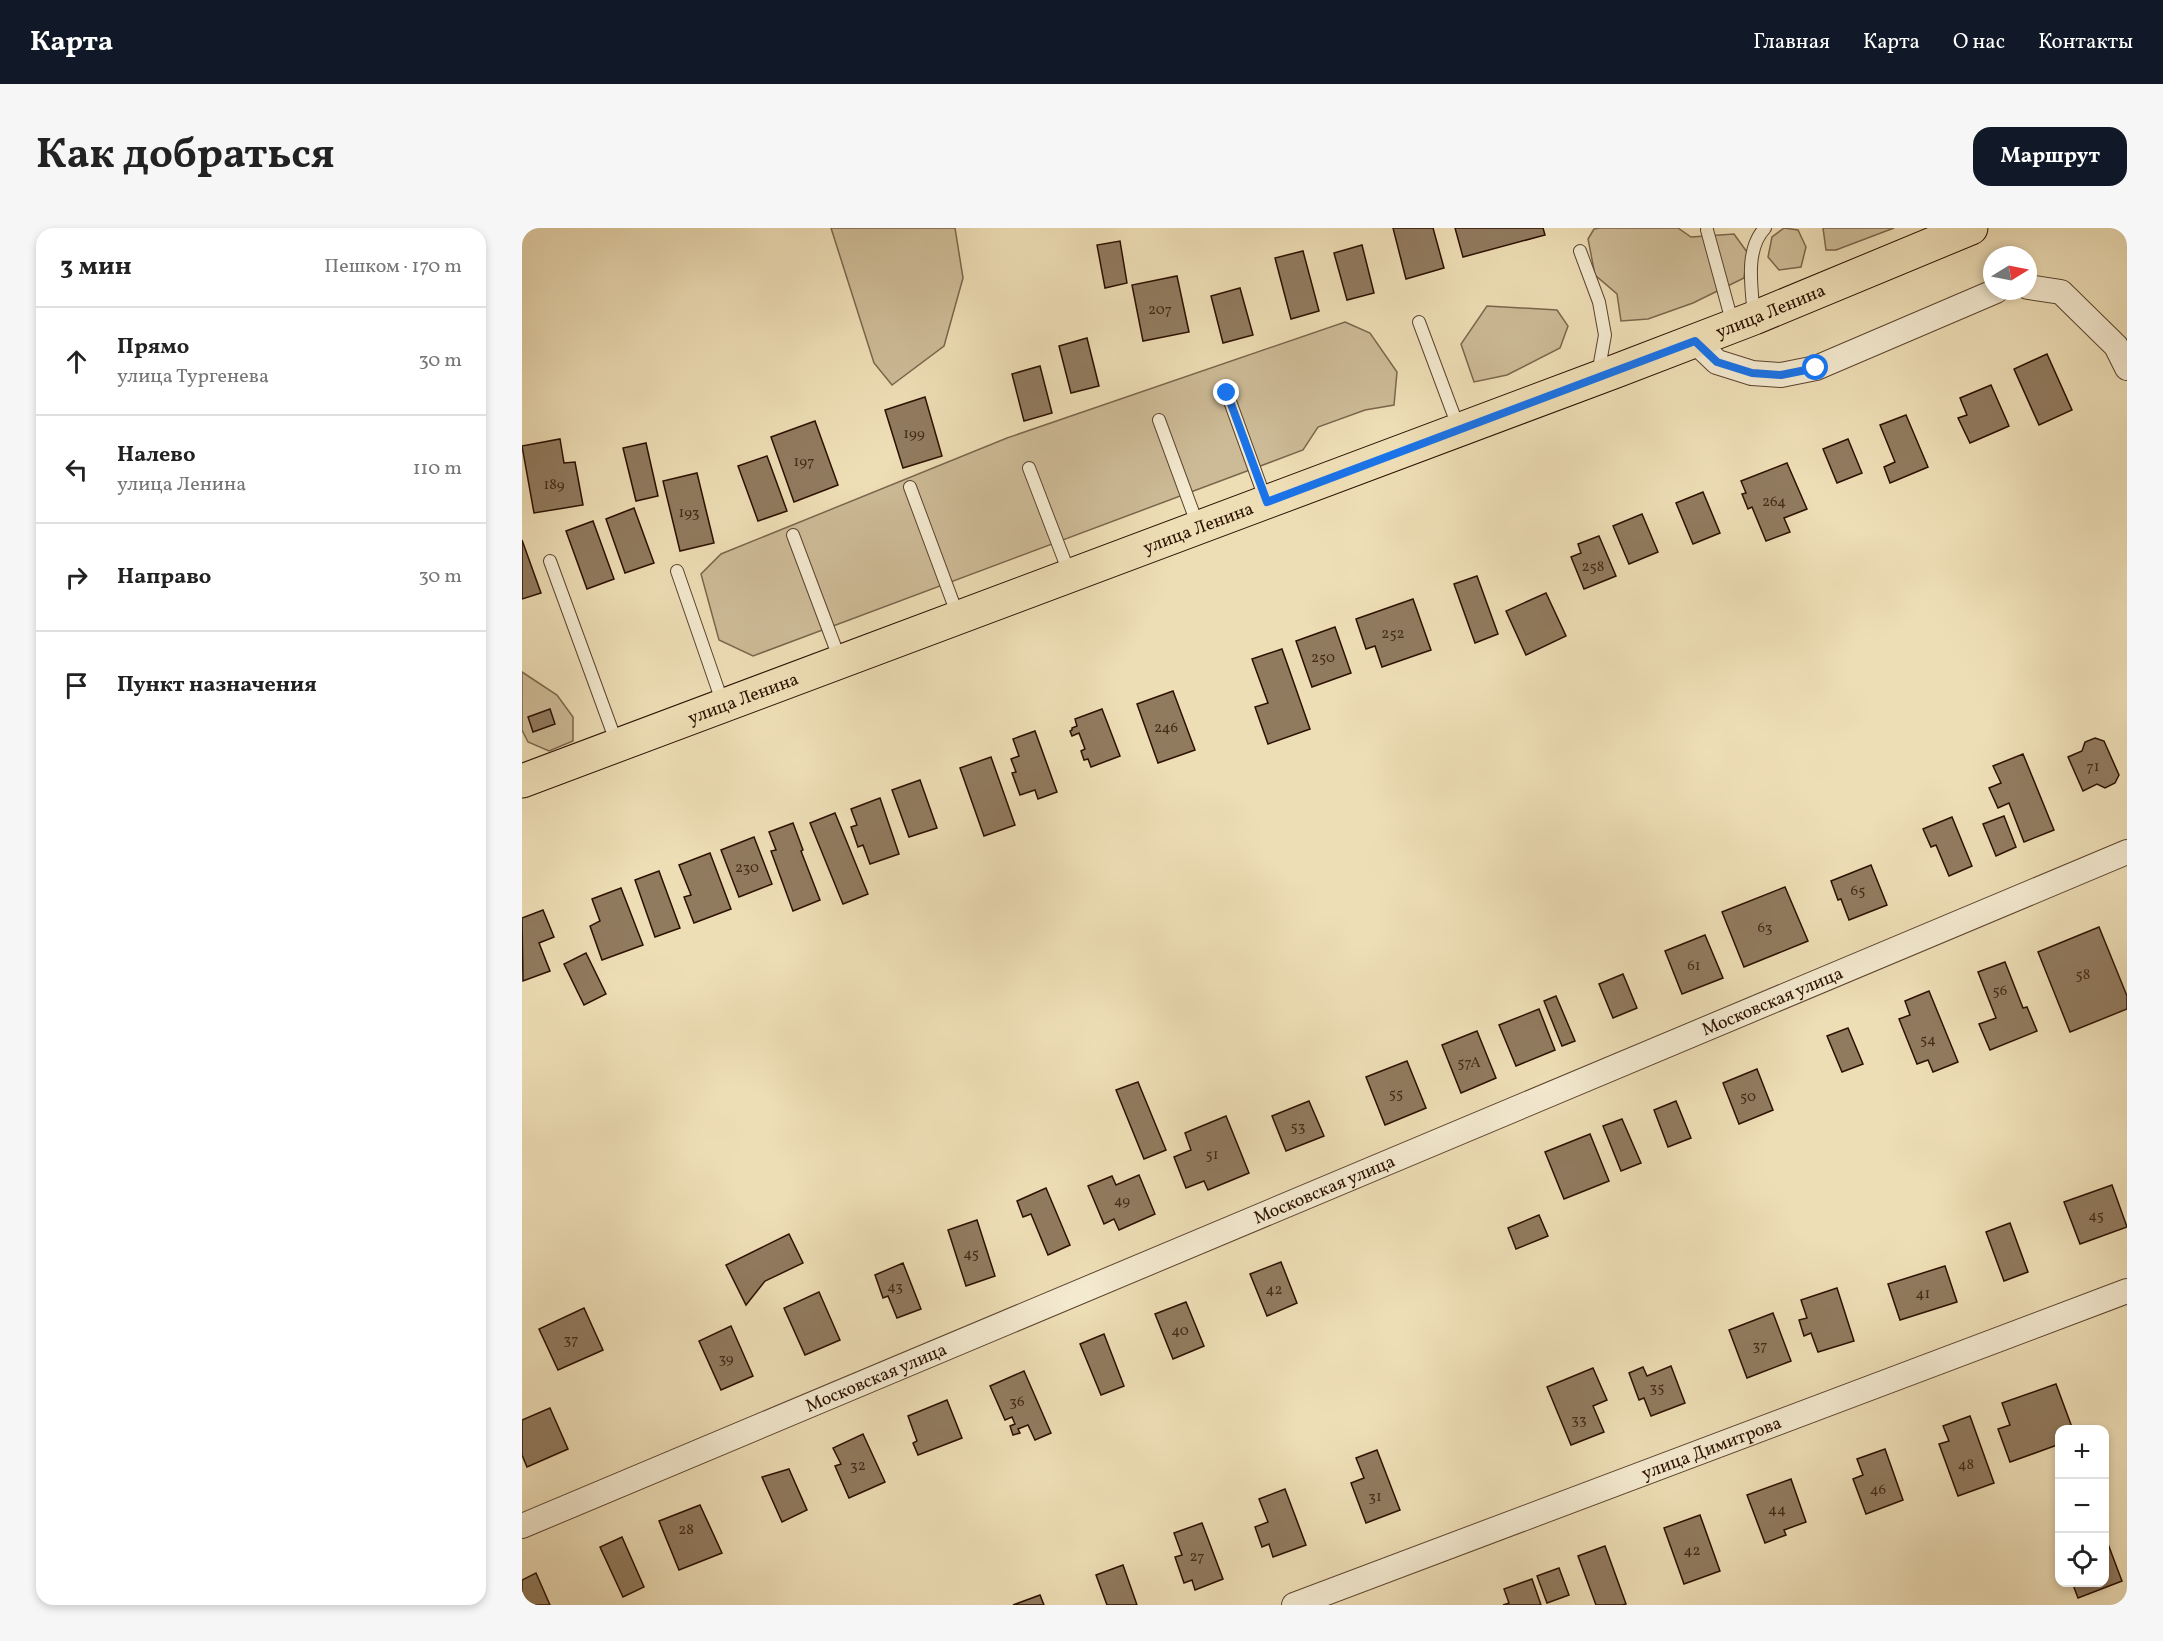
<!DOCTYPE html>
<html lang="ru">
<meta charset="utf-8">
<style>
body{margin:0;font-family:Vollkorn,serif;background:#f6f6f6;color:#222}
.controls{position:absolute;right:18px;bottom:18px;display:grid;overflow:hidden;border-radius:12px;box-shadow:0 3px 9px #0003}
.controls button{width:54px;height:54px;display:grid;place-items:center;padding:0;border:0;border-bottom:2px solid #e0e0e0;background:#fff;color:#222;font:30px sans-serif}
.compass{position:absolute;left:1461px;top:18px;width:54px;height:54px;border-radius:50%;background:#fff;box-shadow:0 3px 9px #0003;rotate:80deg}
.stop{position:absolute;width:18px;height:18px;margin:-14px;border:4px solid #1a73e8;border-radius:50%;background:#fff}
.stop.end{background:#1a73e8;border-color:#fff;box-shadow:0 2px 6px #0008}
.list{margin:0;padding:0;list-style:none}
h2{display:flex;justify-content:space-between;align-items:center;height:78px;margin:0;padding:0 24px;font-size:26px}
h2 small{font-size:20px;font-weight:400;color:#767676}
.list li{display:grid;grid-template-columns:39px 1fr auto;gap:18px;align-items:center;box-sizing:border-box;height:108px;padding:0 24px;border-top:2px solid #e0e0e0}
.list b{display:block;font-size:22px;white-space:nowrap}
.list p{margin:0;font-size:20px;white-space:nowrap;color:#767676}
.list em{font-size:20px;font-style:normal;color:#767676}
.icon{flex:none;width:33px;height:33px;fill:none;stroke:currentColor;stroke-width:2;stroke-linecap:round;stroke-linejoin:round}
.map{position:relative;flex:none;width:1605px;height:1377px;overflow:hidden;border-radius:18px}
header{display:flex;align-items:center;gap:36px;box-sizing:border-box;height:84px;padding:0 30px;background:#111827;color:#fff}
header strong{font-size:28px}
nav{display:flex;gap:33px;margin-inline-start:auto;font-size:21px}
.intro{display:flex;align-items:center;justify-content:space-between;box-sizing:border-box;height:144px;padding:0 36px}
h1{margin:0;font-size:42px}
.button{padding:15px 27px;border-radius:18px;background:#111827;color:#fff;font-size:21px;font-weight:700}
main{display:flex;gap:36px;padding:0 36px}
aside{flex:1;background:#fff;border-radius:18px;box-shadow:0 3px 9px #0003}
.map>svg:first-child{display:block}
.green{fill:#cdbb97;stroke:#7c664c;stroke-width:1.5}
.building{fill:#917b5f;stroke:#2c1000;stroke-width:1.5}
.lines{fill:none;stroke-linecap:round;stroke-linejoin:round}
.lane-casing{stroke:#5c442e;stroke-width:14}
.street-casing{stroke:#5c442e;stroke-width:26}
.primary-casing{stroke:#2c1000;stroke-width:35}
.lane{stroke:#f4ead0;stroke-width:12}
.street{stroke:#f4ead0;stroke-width:24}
.primary{stroke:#eedeb6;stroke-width:33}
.route{stroke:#1a73e8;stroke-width:8}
.labels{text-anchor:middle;stroke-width:4.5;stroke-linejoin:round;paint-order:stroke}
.number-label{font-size:15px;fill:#452b18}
.street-label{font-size:18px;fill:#2c1000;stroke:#f4ead0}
</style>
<header>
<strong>Карта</strong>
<nav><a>Главная</a><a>Карта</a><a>О нас</a><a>Контакты</a></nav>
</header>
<div class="intro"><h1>Как добраться</h1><a class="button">Маршрут</a></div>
<main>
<aside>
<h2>3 мин<small>Пешком · 170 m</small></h2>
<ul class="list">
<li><svg class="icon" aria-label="ahead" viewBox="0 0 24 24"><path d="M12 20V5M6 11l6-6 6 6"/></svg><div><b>Прямо</b><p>улица Тургенева</p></div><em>30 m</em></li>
<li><svg class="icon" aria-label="left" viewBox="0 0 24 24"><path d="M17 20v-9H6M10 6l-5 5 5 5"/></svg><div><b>Налево</b><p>улица Ленина</p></div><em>110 m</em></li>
<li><svg class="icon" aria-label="right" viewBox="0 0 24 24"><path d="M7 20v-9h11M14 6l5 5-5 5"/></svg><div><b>Направо</b></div><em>30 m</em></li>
<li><svg class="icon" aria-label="arrive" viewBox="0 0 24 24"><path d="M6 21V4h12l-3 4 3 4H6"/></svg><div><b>Пункт назначения</b></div></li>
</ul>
</aside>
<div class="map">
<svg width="1605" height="1377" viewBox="0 0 1605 1377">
<rect width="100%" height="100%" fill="#eedeb6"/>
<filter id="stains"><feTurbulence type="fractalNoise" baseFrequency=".00333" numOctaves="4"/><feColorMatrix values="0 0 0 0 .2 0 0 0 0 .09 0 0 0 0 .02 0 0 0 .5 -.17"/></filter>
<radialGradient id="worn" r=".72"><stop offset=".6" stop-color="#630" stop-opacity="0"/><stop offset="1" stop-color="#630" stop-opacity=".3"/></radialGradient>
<!-- green -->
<g class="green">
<polygon points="309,0 433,0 441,50 422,118 370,157 352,135"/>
<polygon points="1078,0 1156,0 1169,9 1212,6 1225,24 1222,50 1171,75 1126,91 1099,93 1095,66 1073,47 1066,11 1072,1"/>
<polygon points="1262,0 1276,2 1284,19 1279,39 1257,42 1246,29 1250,9"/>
<polygon points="1301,0 1372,0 1314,22 1304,22"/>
<polygon points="965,78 1035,82 1046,98 1038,120 985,147 952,154 939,116"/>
<polygon points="823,94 848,105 875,144 872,177 843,182 796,199 781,222 231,428 197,412 179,346 199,326 485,210"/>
<polygon points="0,444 35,467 51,489 51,513 27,523 6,514 0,502"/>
</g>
<!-- building -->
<g class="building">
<polygon points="871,0 911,0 922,40 884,51"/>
<polygon points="933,0 1021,0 1023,7 941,29"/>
<polygon points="598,13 605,55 583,60 575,17"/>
<polygon points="840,17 852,65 825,72 812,25"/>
<polygon points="781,23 797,83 769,91 753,30"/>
<polygon points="655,48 667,104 621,113 610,57"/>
<polygon points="718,60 731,107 701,115 689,68"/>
<polygon points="565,110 577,158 549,165 537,118"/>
<polygon points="1525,126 1550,182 1517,197 1492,141"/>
<polygon points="518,138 530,185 502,193 490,146"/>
<polygon points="1469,157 1487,198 1448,215 1436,190 1445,187 1438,170"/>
<polygon points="403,169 420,228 381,240 363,182"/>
<polygon points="1384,187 1406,239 1368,255 1362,239 1373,234 1358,197"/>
<polygon points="293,193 316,257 272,274 249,209"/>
<polygon points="38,211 42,235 53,234 61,277 12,285 0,218"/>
<polygon points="1326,211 1340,245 1315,255 1301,221"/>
<polygon points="124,215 136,268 114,273 101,220"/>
<polygon points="245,228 265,283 236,293 216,238"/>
<polygon points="1265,235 1285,281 1262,290 1268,304 1244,313 1230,279 1226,281 1220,266 1224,265 1219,253"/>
<polygon points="175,245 192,315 158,323 141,253"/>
<polygon points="1181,264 1198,305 1171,316 1154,275"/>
<polygon points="112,280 132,335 103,345 84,291"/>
<polygon points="1120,286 1136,324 1107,336 1091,298"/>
<polygon points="71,293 92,351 65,361 44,303"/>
<polygon points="1077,308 1094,348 1062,361 1049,329 1059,325 1056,316"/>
<polygon points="0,312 19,365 0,371"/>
<polygon points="955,348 976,406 953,415 932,356"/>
<polygon points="1024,365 1044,408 1004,427 984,383"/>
<polygon points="891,371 909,422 860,439 853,418 844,421 834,391"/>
<polygon points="813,399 829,445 790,459 774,413"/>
<polygon points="760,421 788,501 746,516 733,479 746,475 730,431"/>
<polygon points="651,463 673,522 636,535 615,476"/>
<polygon points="28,481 33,496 11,504 6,489"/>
<polygon points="580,481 598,528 569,539 566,531 562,532 559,523 563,521 557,505 550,508 548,503 550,502 550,500 555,498 553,491"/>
<polygon points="513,503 535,564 516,571 513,562 498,567 490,545 494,544 489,531 497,528 491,511"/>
<polygon points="1573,510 1582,513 1597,547 1593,555 1583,560 1575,556 1561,563 1546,529 1560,523 1563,514"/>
<polygon points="1501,526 1532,602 1502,614 1487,575 1476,580 1467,560 1479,555 1471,538"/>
<polygon points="469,529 493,597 462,608 438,540"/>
<polygon points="398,552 415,600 387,609 370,562"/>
<polygon points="358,570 377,626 348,636 341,617 336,619 329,599 335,597 329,581"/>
<polygon points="313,585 346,666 321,676 288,595"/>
<polygon points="1482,588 1494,619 1474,628 1461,596"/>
<polygon points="1430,589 1450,638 1427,648 1414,617 1409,619 1401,601"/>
<polygon points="271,595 281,622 279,623 298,672 271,683 249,623 254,622 247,604"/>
<polygon points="232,609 250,656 217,669 199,622"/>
<polygon points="188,625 209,681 172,695 162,669 169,667 157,637"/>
<polygon points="1349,637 1365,677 1327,692 1319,671 1316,672 1309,653"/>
<polygon points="137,643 158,700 133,709 113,652"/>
<polygon points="1263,659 1286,713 1222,739 1200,684"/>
<polygon points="99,660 121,717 80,732 68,698 78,693 70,671"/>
<polygon points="21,682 32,709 17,715 28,743 1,753 0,690"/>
<polygon points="1577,699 1605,768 1605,781 1548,804 1516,724"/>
<polygon points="1183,707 1201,750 1160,766 1143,723"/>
<polygon points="64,725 84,766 62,777 42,736"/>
<polygon points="1483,734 1501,780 1505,779 1515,803 1468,822 1457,796 1474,790 1456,744"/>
<polygon points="1101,746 1115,780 1091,790 1077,756"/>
<polygon points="1407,763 1436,834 1411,844 1406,832 1395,836 1377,791 1388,787 1383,773"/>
<polygon points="1034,768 1053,813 1040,818 1022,773"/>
<polygon points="1017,781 1033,822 994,838 977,797"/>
<polygon points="1326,800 1341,836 1320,844 1305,808"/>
<polygon points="955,803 974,850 939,865 920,817"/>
<polygon points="885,833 904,880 863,897 844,849"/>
<polygon points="1235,841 1251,882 1217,896 1201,855"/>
<polygon points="616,854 644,922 622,931 594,862"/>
<polygon points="787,873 802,908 764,923 750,888"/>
<polygon points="1154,873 1169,910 1146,919 1132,882"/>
<polygon points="704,888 727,945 686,962 682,953 664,960 652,929 669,922 663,905"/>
<polygon points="1100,891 1119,935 1099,943 1081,898"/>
<polygon points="1068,906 1087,953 1042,971 1023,924"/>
<polygon points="617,947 633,986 597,1002 592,991 582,996 566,958 590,948 594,957"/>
<polygon points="1590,957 1605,999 1558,1016 1542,974"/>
<polygon points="524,960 548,1017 526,1027 509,986 501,989 495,973"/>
<polygon points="1017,987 1026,1008 994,1021 986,1000"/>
<polygon points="455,992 473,1048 444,1058 426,1002"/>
<polygon points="1488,995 1506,1044 1482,1053 1464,1004"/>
<polygon points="267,1006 281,1035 243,1053 224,1077 204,1037"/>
<polygon points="759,1034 775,1075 745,1088 728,1046"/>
<polygon points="381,1035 399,1081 375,1090 366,1068 361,1070 353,1047"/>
<polygon points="1423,1038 1435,1074 1378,1092 1366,1056"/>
<polygon points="1315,1060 1332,1113 1296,1124 1289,1105 1282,1108 1277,1092 1285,1090 1279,1072"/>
<polygon points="297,1064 318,1112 283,1127 262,1080"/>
<polygon points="664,1074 682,1118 651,1131 633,1086"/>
<polygon points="62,1080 81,1122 36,1142 17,1101"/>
<polygon points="1251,1085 1269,1133 1225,1150 1207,1102"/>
<polygon points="209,1098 231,1148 199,1162 177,1113"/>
<polygon points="582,1106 602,1158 579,1167 558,1116"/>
<polygon points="1149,1138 1163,1175 1129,1188 1122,1170 1117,1172 1107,1145 1121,1139 1125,1148"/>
<polygon points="1071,1140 1085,1172 1071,1178 1082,1204 1049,1217 1025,1159"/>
<polygon points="502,1143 529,1205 513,1212 506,1197 496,1201 498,1205 491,1207 488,1198 493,1196 490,1189 483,1192 468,1158"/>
<polygon points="1534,1156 1551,1202 1538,1202 1538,1216 1488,1234 1476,1201 1488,1197 1480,1175"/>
<polygon points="425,1172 440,1210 396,1227 391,1215 395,1213 386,1188"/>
<polygon points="28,1180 46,1221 5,1239 0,1227 0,1192"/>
<polygon points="1448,1188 1472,1255 1436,1268 1417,1216 1427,1213 1421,1198"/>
<polygon points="341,1206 363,1254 327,1270 313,1238 319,1236 311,1220"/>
<polygon points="1363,1221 1381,1272 1344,1286 1331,1251 1341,1247 1335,1231"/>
<polygon points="855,1222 878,1282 844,1295 829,1255 842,1250 834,1230"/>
<polygon points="267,1241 285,1282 260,1294 240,1249"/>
<polygon points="1269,1251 1284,1294 1262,1302 1264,1307 1243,1315 1225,1267"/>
<polygon points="763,1261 784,1317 751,1329 747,1316 740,1319 733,1299 746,1294 737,1271"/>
<polygon points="178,1277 200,1325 157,1342 137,1293"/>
<polygon points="1178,1287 1198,1343 1162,1356 1142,1300"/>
<polygon points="680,1295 701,1351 673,1362 670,1352 662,1355 653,1329 660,1327 652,1305"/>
<polygon points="100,1309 122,1359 101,1369 78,1319"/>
<polygon points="1586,1316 1600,1353 1556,1370 1550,1354 1582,1354 1582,1317"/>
<polygon points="1083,1318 1104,1376 1100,1377 1074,1377 1056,1328"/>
<polygon points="601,1337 615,1377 585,1377 574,1347"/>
<polygon points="1037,1340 1047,1367 1025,1375 1015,1348"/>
<polygon points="14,1345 28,1377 0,1377 0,1352"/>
<polygon points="1010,1351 1019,1377 981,1377 987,1375 982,1361"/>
<polygon points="518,1367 522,1377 491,1377"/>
</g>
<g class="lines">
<defs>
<g id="lane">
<polyline points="1185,2 1211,97"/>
<polyline points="1058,23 1077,74 1083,107 1076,146"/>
<path d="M1232 89C1230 61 1222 22 1243 0"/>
<polyline points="897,94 937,201"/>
<polyline points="705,165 744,273"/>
<polyline points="637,192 676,298"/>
<polyline points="507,240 548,347"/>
<polyline points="388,259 436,388"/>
<polyline points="271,307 318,432"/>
<polyline points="28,333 95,516"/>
<polyline points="155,343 201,476"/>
</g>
<g id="street">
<polyline points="1506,59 1539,64 1594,118 1605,140"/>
<polyline points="1173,113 1195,134 1230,145 1259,147 1294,140 1474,63"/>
<path id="s1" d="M0 1298 1605 624"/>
<path id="s2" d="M772 1377 1605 1063"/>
</g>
<g id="primary">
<path id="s3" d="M0 553 1094 143 1232 90 1449 0"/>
</g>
</defs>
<!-- lane casing -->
<use href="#lane" class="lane-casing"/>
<!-- street casing -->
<use href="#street" class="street-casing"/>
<!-- primary casing -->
<use href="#primary" class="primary-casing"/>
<!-- lane -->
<use href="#lane" class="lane"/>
<!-- street -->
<use href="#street" class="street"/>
<!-- primary -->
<use href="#primary" class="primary"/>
</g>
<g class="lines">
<!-- route -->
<polyline class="route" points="705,165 745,274 1173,113 1195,134 1230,145 1259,147 1294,140"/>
</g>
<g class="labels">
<!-- number labels -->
<g class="number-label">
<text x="638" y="86">207</text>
<text x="392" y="210">199</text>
<text x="282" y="238">197</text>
<text x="32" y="261">189</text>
<text x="1252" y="278">264</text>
<text x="167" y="289">193</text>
<text x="1071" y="343">258</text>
<text x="871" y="410">252</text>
<text x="801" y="434">250</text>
<text x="644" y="504">246</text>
<text x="1571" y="543">71</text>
<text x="225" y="644">230</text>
<text x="1336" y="667">65</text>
<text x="1243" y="704">63</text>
<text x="1172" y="742">61</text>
<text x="1561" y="751">58</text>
<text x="1478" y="767">56</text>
<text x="1406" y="816">54</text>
<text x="947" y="839">57А</text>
<text x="874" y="870">55</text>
<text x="1226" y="873">50</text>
<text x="776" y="903">53</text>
<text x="690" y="931">51</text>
<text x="600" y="977">49</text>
<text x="1574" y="992">45</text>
<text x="449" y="1030">45</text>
<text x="373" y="1063">43</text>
<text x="752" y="1066">42</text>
<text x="1401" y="1070">41</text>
<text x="658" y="1107">40</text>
<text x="49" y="1116">37</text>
<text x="1238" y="1122">37</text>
<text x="204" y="1135">39</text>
<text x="1135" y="1164">35</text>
<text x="495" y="1178">36</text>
<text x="1057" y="1196">33</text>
<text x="1444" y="1241">48</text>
<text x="336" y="1242">32</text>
<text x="1356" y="1266">46</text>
<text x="853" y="1273">31</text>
<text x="1255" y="1286">44</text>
<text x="164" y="1306">28</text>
<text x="1170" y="1327">42</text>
<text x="675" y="1333">27</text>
</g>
<!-- street labels -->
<g class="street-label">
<text dy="6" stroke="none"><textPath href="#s3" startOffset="1334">улица Ленина</textPath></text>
<text dy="6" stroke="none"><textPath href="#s3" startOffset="722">улица Ленина</textPath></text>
<text dy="6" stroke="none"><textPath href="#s3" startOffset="236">улица Ленина</textPath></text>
<text dy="6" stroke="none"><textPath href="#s1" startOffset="1356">Московская улица</textPath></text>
<text dy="6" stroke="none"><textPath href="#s1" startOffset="870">Московская улица</textPath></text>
<text dy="6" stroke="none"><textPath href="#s1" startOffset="384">Московская улица</textPath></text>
<text dy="6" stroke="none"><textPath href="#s2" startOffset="446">улица Димитрова</textPath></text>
</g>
</g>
<rect width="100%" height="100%" filter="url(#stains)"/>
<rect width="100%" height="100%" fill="url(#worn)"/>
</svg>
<div class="controls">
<button>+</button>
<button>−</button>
<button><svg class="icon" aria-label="locate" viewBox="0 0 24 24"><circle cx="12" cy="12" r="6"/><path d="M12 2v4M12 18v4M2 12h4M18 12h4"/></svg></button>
</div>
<svg class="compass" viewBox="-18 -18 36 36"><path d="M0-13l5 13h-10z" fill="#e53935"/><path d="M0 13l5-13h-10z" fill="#767676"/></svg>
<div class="stop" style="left:1294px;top:140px"></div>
<div class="stop end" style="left:705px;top:165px"></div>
</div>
</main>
